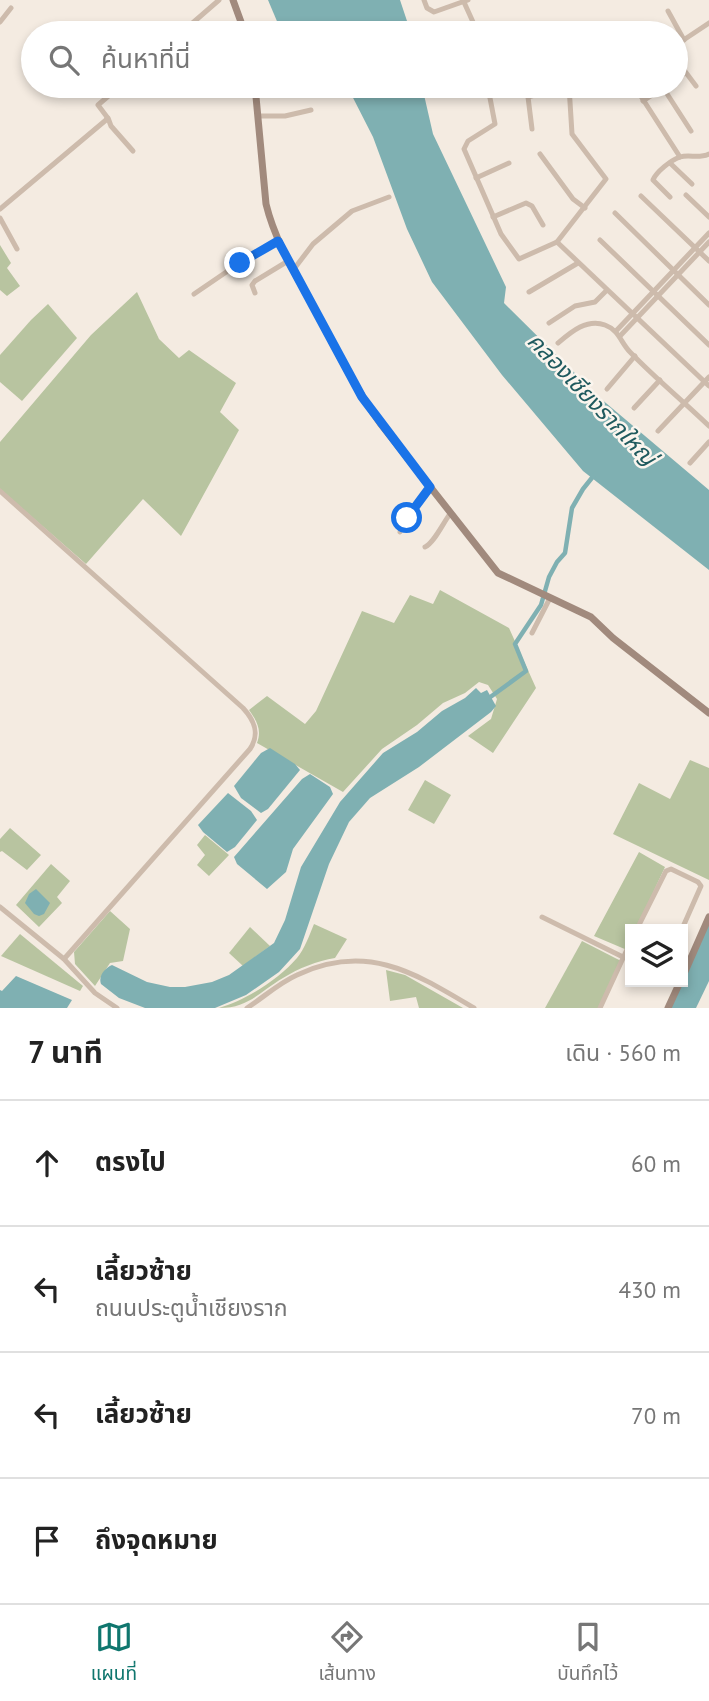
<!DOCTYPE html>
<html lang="th">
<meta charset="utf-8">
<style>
body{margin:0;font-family:"PT Sans","Noto Sans Thai",sans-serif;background:#f2f2f2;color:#222}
.controls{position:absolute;right:21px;bottom:21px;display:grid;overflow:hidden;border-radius:0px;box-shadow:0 4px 10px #0003}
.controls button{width:63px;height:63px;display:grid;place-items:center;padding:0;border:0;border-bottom:2px solid #e0e0e0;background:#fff;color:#222;font:35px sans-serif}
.stop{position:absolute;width:21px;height:21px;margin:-16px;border:5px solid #1a73e8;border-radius:50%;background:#fff}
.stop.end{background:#1a73e8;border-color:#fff;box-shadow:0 2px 7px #0008}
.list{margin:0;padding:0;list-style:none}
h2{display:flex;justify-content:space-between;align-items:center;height:91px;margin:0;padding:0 28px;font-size:30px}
h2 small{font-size:23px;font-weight:400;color:#767676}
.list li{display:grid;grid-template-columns:46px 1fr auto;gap:21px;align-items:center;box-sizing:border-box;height:126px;padding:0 28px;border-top:2px solid #e0e0e0}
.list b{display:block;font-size:26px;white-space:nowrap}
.list p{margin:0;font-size:23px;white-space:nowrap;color:#767676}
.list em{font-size:23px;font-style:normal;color:#767676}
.icon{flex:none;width:38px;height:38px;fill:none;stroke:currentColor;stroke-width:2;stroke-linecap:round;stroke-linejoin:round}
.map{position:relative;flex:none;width:709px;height:1008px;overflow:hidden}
.search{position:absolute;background:#fff;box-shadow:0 4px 10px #0003;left:21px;right:21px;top:21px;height:77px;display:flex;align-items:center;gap:18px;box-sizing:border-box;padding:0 24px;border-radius:38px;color:#767676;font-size:26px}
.sheet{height:595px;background:#fff}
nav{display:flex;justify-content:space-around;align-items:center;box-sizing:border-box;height:98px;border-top:2px solid #e0e0e0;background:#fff;font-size:19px;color:#767676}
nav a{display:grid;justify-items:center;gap:4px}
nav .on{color:#0f766e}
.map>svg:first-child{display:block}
.green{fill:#b8c4a0}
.water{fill:#7fb0b2}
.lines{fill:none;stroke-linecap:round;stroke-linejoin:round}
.canal{stroke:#7fb0b2;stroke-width:4.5}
.street{stroke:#cdbbac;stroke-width:5}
.secondary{stroke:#a18a7d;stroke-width:7}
.route{stroke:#1a73e8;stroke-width:9}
.labels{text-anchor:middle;stroke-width:5;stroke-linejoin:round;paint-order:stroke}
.water-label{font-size:23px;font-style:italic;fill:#1f5a5e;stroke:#fbf5ee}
</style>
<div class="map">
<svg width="709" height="1008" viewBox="0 0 709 1008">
<rect width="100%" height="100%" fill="#f4ebe1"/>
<!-- green -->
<g class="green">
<polygon points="0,245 11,263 7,268 20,286 7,296 0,290"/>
<polygon points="137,292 159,339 179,358 189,350 236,383 220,412 239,430 181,536 143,499 86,564 0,489 0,442 91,335"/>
<polygon points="48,304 77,338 22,401 0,382 0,355 31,320"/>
<path d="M440 590 509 628 536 688 493 753 468 736 491 719 497 699 488 685 479 682 465 693 443 703 417 725 382 749 343 792 257 743C262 730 257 721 249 710L267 696 305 724 316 711 362 611 394 623 410 595 433 604Z"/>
<polygon points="690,760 709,768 709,880 613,834 639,783 670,799"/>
<polygon points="425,780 451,795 434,824 408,810"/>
<polygon points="10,828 41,855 27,870 2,851 0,852 0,839"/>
<polygon points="205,835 229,855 209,876 197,865 205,855 197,845"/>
<polygon points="639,852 665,867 636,929 630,929 630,942 627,950 594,936"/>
<polygon points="51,864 70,881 57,897 62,903 39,927 16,905"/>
<polygon points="110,911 130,929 123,961 110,963 95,986 75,964 74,952"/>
<path d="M314 924 347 939 335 958C317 961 299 968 283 978 259 992 249 1008 219 1008 245 1001 279 979 297 958 305 948 309 936 314 924Z"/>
<polygon points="250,927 270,946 243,966 229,953"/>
<polygon points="20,934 83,986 80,991 1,956"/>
<polygon points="582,941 621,961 600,1008 545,1008"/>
<polygon points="386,970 405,975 463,1008 419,1008 416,997 390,1001"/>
</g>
<!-- water -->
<g class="water">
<polygon points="268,0 400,0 411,33 288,33 279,26"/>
<polygon points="347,86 422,86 433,134 506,287 504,303 600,398 709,490 709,570 583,471 502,375 432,282 407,229 373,137"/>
<path d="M476 688 481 693 487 690 496 706 491 712 419 767 370 798 349 822 329 864 300 949 279 972 246 995 215 1008H145L119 998 101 984C98 976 105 968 112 965L147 982 170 987H185L212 982 229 975 274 943 285 920 301 867 340 802 383 753 417 732 442 711 465 698Z"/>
<polygon points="270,748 295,764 300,770 268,809 261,813 241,798 234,786 261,753"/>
<polygon points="310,774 330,787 333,794 293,849 286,872 267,889 237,864 234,857 302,779"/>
<polygon points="228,793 251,811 257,820 235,847 227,852 203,832 198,825"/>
<polygon points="36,889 50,903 44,914 39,916 34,914 25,903 29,894"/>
<polygon points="709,922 709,981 696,1008 669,1008"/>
<polygon points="16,976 72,1000 67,1008 0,1008 0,990 2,991"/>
</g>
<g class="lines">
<!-- canal -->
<polyline class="canal" points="489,698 526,671 515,644 541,605 549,577 557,562 565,553 572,508 583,489 595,474"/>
<!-- street -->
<g class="street">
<polyline points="424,0 427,8 434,12 468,0"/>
<polyline points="463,0 478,33"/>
<polyline points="668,11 684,40"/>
<polyline points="0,22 11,8"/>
<polyline points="181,33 219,0"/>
<polyline points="500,33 519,31 528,33"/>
<polyline points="676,45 709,23"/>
<polyline points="678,62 696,86"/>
<polyline points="676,79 685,73"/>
<polyline points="444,86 449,86"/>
<polyline points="484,86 490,98 495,124 468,141 464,149 501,234 519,259 557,242 606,179 572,134 569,86"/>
<polyline points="525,86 528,97 532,129"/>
<polyline points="662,86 691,131"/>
<polyline points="635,87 680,157"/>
<polyline points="528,97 564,86"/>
<polyline points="643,101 663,88"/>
<polyline points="259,116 285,116 311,110"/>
<polyline points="108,118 111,126 133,151"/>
<polyline points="540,154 573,199 585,208"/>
<polyline points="670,163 692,184"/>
<polyline points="476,178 509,163"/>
<polyline points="686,195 709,217"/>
<polyline points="641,196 709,261"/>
<path d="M670 197 653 180C656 172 671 160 680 157 689 154 699 159 709 154"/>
<polyline points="0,209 106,120 107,117 98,105 120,86"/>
<polyline points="615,213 709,305"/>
<polyline points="493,217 526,203 532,206 543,225"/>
<polyline points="0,218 17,249"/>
<polyline points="600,240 709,345"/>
<polyline points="557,242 709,386"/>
<polyline points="294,269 313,244 352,211 389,197"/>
<polyline points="529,292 578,263"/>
<polyline points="255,293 252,285 255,281 288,261"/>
<polyline points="194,294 238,264 278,241"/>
<polyline points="549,323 575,306 595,302 607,290"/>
<polyline points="616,331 709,233"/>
<polyline points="620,336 709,242"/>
<path d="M558 343C571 332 587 318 605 325 619 330 621 343 630 352 655 378 683 401 709 426"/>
<polyline points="607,389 635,356"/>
<polyline points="634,408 660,380"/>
<polyline points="658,431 709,377"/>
<polyline points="690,463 709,442"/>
<path d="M0 491 243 708C255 721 260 734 250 749L64 959"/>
<polyline points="400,532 411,510 430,487"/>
<path d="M425 547C434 543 443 523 450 514"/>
<polyline points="532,633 550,598"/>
<polyline points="0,907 64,959 95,993 117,1008"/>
<polyline points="542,917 623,957"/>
<polyline points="637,929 666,871 671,869 698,882 701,886 682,929"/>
<path d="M247 1008C264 997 279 983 297 975 367 942 415 973 474 1008"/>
<polyline points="600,1008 630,943"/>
</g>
<!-- secondary -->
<g class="secondary">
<polyline points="233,0 245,33"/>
<path d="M255 86 266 204C275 241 295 273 313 306 334 346 354 386 380 423L498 573 591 617 613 638 709 713"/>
<polyline points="683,976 709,917"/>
<polyline points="668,1008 680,982"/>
</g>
</g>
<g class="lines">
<!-- route -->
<polyline class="route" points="240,263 278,241 362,397 430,487 407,518"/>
</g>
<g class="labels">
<!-- water labels -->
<g class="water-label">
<text transform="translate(592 399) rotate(46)" y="8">คลองเชียงรากใหญ่</text>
</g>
</g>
</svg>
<div class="controls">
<button><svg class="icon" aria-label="layers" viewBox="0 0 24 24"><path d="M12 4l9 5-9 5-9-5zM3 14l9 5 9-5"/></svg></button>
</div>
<div class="stop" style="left:407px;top:518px"></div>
<div class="stop end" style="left:240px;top:263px"></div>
<div class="search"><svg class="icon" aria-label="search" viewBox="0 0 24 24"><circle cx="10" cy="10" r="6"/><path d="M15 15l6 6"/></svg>ค้นหาที่นี่</div>
</div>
<section class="sheet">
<h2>7 นาที<small>เดิน · 560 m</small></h2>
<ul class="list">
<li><svg class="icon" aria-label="ahead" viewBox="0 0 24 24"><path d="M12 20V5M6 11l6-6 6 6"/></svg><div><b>ตรงไป</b></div><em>60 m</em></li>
<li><svg class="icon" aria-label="left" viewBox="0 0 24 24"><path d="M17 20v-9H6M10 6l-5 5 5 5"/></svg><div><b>เลี้ยวซ้าย</b><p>ถนนประตูน้ำเชียงราก</p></div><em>430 m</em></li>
<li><svg class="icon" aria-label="left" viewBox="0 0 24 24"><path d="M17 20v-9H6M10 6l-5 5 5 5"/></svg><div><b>เลี้ยวซ้าย</b></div><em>70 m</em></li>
<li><svg class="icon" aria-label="arrive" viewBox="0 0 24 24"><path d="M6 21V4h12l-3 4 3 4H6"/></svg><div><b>ถึงจุดหมาย</b></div></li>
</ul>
</section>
<nav>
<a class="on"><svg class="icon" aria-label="map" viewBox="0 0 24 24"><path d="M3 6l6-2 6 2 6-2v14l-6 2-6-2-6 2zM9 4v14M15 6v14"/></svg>แผนที่</a>
<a><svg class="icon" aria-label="directions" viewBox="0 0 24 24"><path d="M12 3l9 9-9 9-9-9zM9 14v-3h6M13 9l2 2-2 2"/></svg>เส้นทาง</a>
<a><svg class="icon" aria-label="saved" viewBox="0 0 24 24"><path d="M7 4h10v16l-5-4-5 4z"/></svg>บันทึกไว้</a>
</nav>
